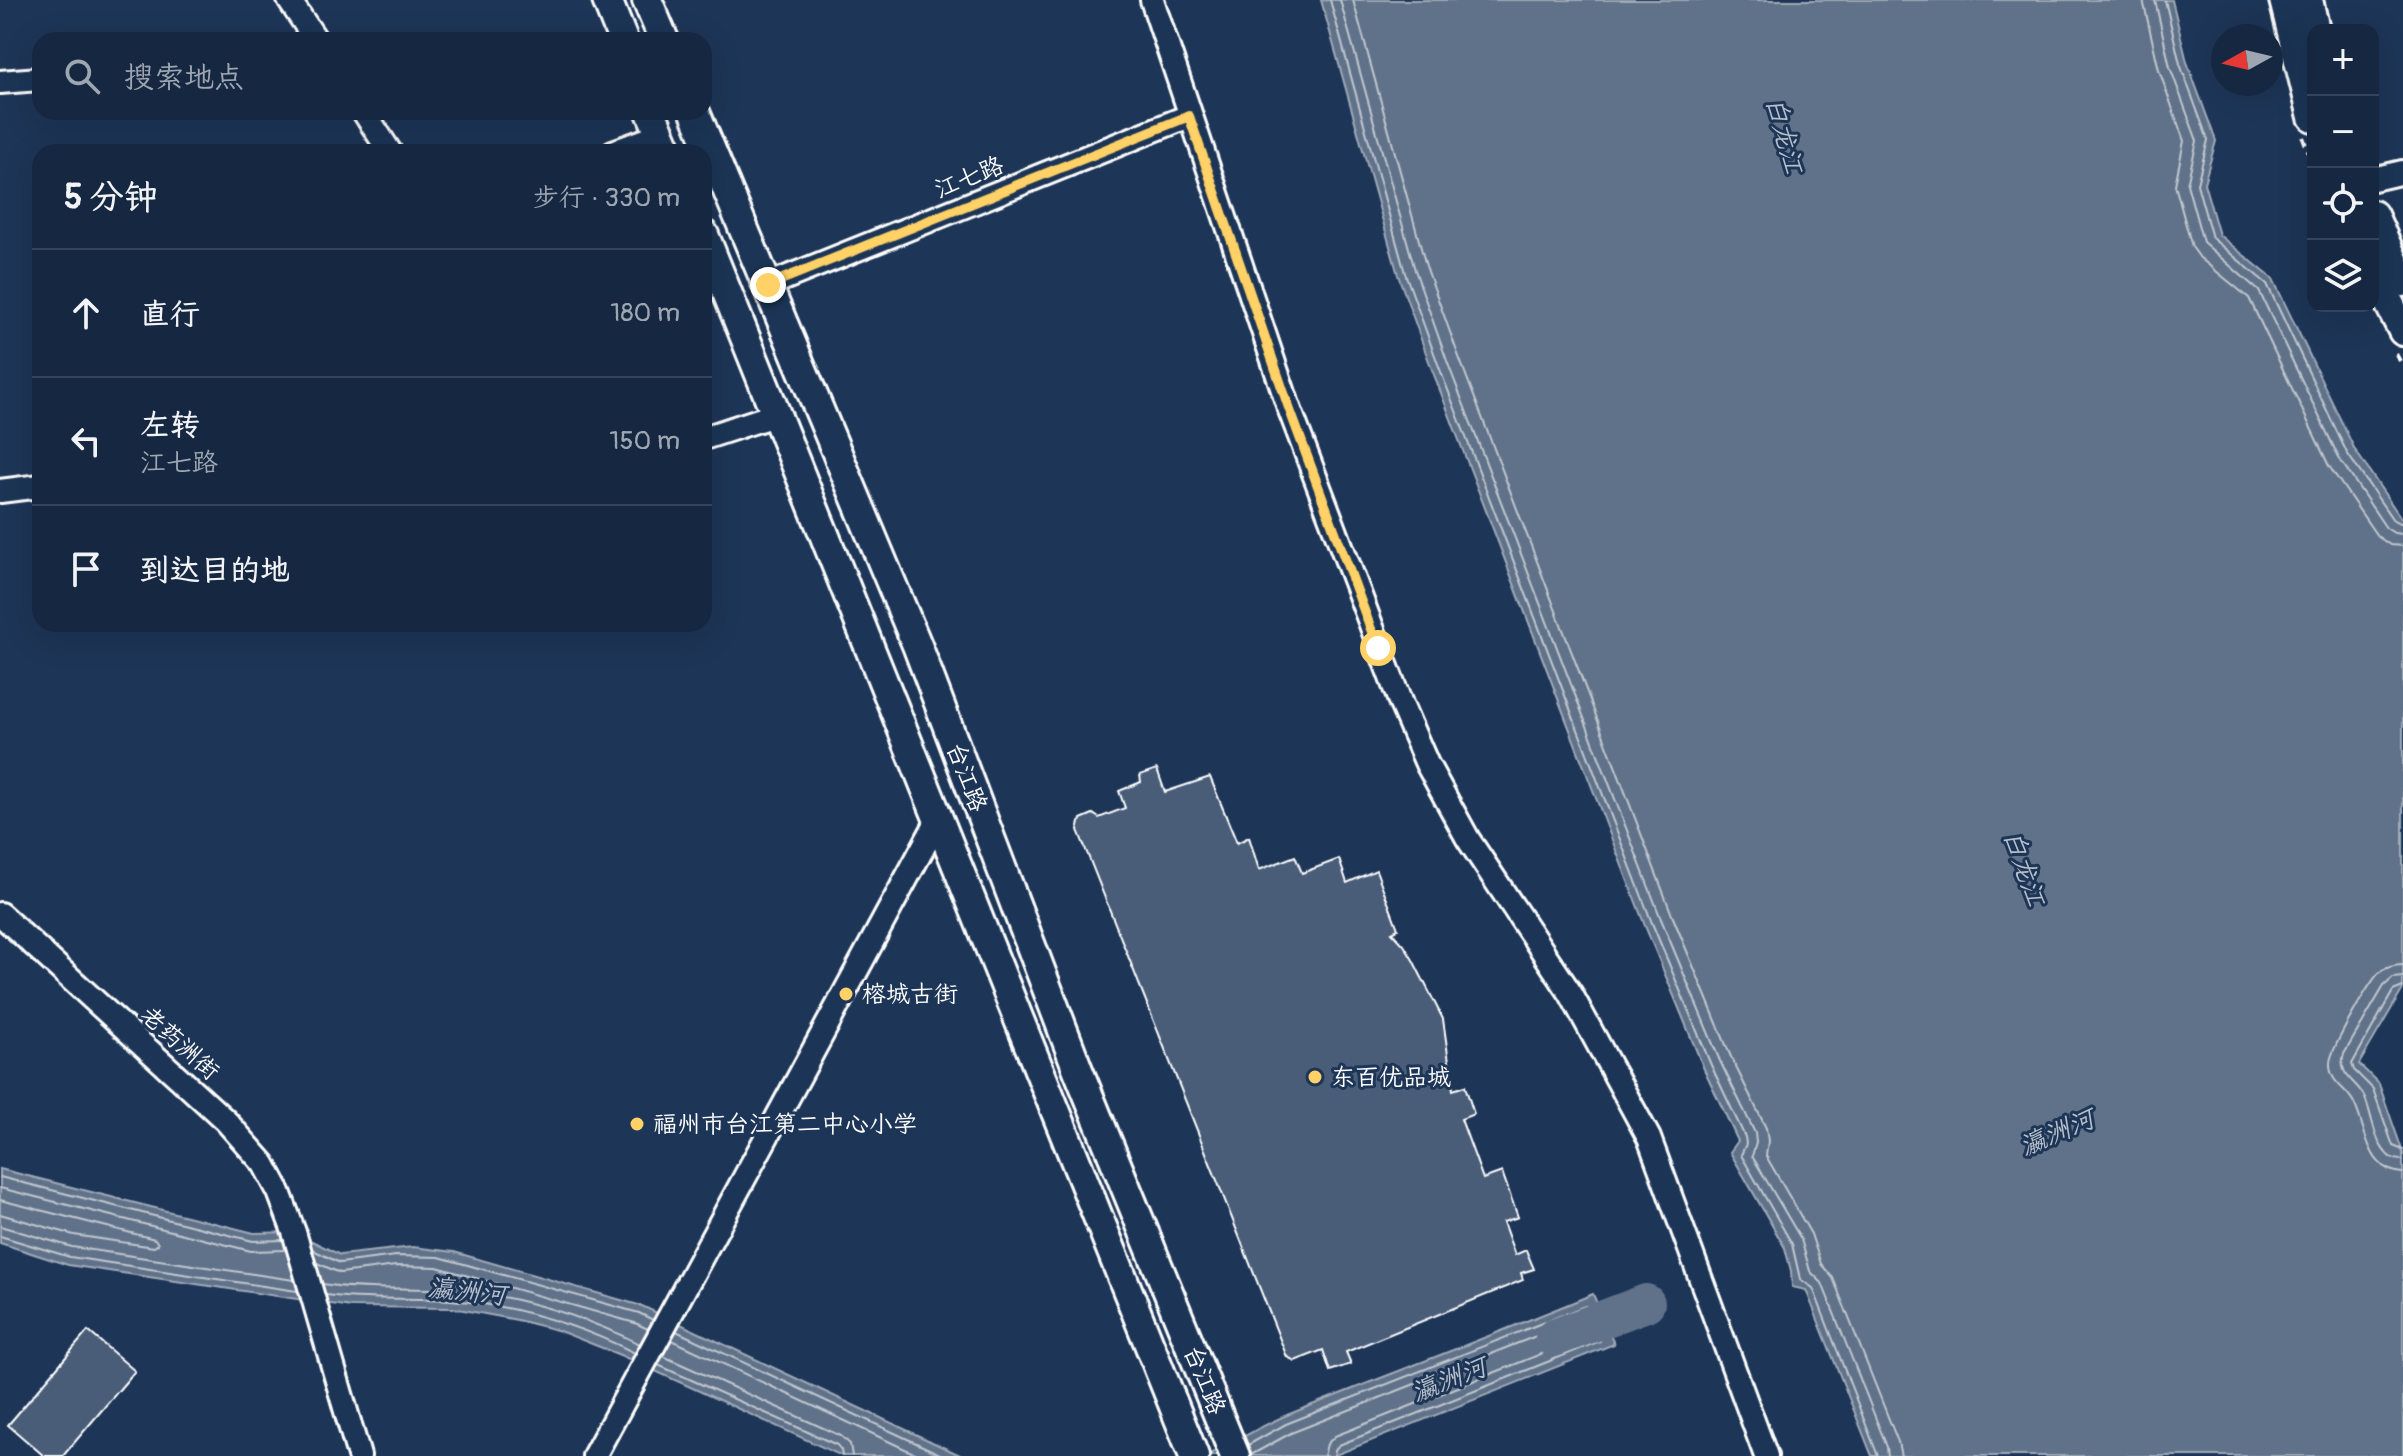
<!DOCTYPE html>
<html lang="zh">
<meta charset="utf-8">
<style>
body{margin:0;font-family:Pangolin,"LXGW WenKai TC",sans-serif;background:#1f3048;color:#f1f3f6}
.controls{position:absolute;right:24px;top:24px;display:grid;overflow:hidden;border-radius:16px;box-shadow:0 8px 32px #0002}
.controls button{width:72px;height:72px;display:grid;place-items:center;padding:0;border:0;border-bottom:2px solid #35445a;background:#162841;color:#f1f3f6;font:40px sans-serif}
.compass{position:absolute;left:2211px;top:24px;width:72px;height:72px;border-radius:50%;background:#162841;box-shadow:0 8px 32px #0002;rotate:262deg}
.stop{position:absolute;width:24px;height:24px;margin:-18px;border:6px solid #ffd166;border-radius:50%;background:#fff}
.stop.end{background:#ffd166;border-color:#fff;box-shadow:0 2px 8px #0008}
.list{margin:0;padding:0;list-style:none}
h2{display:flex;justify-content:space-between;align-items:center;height:104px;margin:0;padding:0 32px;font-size:34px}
h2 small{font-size:26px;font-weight:400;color:#9ea6b1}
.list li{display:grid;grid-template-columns:52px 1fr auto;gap:24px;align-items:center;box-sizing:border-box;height:128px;padding:0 32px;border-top:2px solid #35445a}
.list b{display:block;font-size:30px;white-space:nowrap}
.list p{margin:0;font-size:26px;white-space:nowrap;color:#9ea6b1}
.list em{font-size:26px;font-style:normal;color:#9ea6b1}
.icon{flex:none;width:44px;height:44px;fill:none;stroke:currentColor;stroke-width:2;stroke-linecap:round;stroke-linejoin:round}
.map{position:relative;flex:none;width:2403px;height:1456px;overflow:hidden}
.search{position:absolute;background:#162841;box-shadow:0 8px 32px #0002;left:32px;top:32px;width:680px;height:88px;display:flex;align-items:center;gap:20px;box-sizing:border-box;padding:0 28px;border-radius:24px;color:#9ea6b1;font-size:30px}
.panel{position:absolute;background:#162841;box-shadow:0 8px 32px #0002;left:32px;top:144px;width:680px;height:488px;border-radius:24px}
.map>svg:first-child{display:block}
.water{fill:#617289;stroke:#a0aab8;stroke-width:2}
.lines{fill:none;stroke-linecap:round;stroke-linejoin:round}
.shore{stroke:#c0c7d0;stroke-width:2}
.river{stroke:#617289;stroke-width:38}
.building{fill:#4a5d79;stroke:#fff;stroke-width:2}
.minor-casing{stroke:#fff;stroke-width:28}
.major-casing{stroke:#fff;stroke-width:34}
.path{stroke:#fff;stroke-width:4;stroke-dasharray:8 6;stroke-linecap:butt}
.minor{stroke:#1d3557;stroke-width:22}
.major{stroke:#1d3557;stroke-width:28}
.route{stroke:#ffd166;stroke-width:10}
.poi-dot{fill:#ffd166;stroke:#1d3557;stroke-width:3}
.labels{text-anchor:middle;stroke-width:6;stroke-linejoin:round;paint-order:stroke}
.street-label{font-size:24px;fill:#fff;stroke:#1d3557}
.poi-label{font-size:24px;fill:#fff;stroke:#1d3557;text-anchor:start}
.water-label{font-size:26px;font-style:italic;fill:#b8c0ca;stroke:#1d3557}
</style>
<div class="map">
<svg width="2403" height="1456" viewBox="0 0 2403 1456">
<rect width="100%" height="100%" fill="#1d3557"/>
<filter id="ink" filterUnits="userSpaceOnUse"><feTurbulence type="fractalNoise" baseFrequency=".0125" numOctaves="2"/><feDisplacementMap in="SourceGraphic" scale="16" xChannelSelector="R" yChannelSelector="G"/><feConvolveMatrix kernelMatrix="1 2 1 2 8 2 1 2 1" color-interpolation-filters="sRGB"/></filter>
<g filter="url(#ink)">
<!-- water -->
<g class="water">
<polygon points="1321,0 2172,0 2187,62 2216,141 2204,183 2219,235 2273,279 2355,450 2403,521 2403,989 2359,1064 2379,1084 2403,1153 2403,1456 1872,1456 1806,1290 1792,1287 1791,1271 1785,1248 1730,1152 1738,1141 1704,1069 1645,926 1431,367 1398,275"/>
<polygon points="0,1169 254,1233 294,1232 340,1255 413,1247 454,1252 642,1306 962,1456 842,1456 620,1355 557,1330 517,1320 453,1308 351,1307 68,1265 0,1243"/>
<path d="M1593 1294 1614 1344 1333 1456H1205C1233 1444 1258 1427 1287 1415 1389 1374 1492 1336 1593 1294Z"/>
</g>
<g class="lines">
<!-- shore -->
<g class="shore">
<polyline points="1330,0 1405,273 1438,364 1652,923 1711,1065 1745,1137 1746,1144 1741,1155 1792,1244 1800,1279 1813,1288 1878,1456"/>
<polyline points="1340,0 1415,270 1447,361 1661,919 1720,1061 1755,1133 1756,1143 1752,1156 1801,1239 1810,1271 1822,1283 1887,1447 1888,1456"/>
<polyline points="1353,0 1426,266 1459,357 1672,915 1731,1057 1766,1128 1768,1141 1766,1156 1811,1234 1821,1264 1833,1278 1898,1442 1901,1456"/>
<polyline points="2143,0 2159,70 2184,141 2175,185 2192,247 2200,258 2249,298 2329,466 2377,536 2390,545 2403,546"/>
<polyline points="2155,0 2170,67 2197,141 2187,184 2203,242 2259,291 2339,458 2386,528 2394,533 2403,534"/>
<polyline points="2165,0 2180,64 2208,140 2197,184 2212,238 2267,284 2347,453 2393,520 2403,524"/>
<path d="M2403 965C2394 965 2387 967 2380 972 2370 981 2330 1050 2330 1063 2329 1083 2347 1088 2354 1103 2367 1129 2366 1171 2403 1173"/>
<path d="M2403 977 2393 978 2384 986 2344 1054C2337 1077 2358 1081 2365 1098 2372 1115 2374 1139 2386 1153 2390 1159 2396 1160 2403 1160"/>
<polyline points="2403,987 2393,991 2352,1064 2354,1070 2373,1089 2393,1146 2403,1150"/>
<polyline points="0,1177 253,1241 283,1240"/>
<polyline points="0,1188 251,1251 286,1250"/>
<polyline points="0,1200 155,1239 158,1244 154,1247 74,1235 0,1214"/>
<polyline points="0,1226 72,1247 294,1280"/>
<polyline points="0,1236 70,1257 297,1291"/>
<polyline points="313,1250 340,1263 396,1256 439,1257 639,1313 653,1320"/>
<polyline points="317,1263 340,1273 396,1266 437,1267 635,1323 648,1329"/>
<path d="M323 1284C365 1291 408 1287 451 1290 516 1295 582 1316 640 1344"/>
<path d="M326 1295C367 1301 409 1297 450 1300 513 1305 578 1325 635 1353"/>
<polyline points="676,1331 944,1456"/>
<polyline points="672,1340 920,1456"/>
<polyline points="663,1356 841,1436 850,1444 852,1456"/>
<polyline points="658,1365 837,1445 841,1450 842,1456"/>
<polyline points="1248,1445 1286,1424 1585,1306 1590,1307 1602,1336 1600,1341 1339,1445 1335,1450 1334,1456"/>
<polyline points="1251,1455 1291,1433 1579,1319 1584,1321 1589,1332 1586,1336 1335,1436 1327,1444 1324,1456"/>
</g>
<!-- river -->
<polyline class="river" points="1554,1338 1646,1303"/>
</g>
<!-- building -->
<g class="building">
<polygon points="1157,769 1165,792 1210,777 1237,843 1249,837 1259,870 1295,856 1302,873 1339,859 1347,883 1376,870 1398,929 1392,932 1404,945 1413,960 1443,1019 1453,1090 1465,1086 1474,1114 1461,1119 1483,1179 1502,1172 1518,1217 1503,1222 1515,1255 1526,1250 1534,1269 1521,1273 1523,1280 1346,1352 1351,1364 1330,1371 1323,1350 1295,1361 1287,1357 1078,830 1081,819 1093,814 1099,818 1125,808 1119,791 1141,782 1140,775"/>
<polygon points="88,1331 135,1371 63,1456 44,1456 8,1425"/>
</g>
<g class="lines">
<defs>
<g id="minor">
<polyline points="289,0 316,40"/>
<polyline points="1152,0 1288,405 1401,704 1427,764 1468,839 1571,994 1649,1138 1766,1456"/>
<polyline points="0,82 40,79"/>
<polyline points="364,112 390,152"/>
<polyline points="613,152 660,135"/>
<polyline points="2373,179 2403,172"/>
<polyline points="768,285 1189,116"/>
<polyline points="704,438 777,414"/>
<polyline points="0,491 40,486"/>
<polyline points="0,914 226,1121 264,1164 279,1192 294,1232 359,1456"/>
<polyline points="594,1456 938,820"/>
</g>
<g id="major">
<polyline points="607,0 623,40"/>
<polyline points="647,0 664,40"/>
<polyline points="2284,0 2313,117"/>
<polyline points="2308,0 2315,30"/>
<polyline points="651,112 668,152"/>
<polyline points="695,112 917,645 1078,1070 1235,1456"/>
<polyline points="2373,215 2403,282"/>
<polyline points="704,235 1194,1456"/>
<polyline points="2373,271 2403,331"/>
</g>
</defs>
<!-- minor casing -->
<use href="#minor" class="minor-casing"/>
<!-- major casing -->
<use href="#major" class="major-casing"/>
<!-- path -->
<g class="path">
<polyline points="2303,137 2313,165"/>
<polyline points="2396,354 2403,366"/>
</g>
<!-- minor -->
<use href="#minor" class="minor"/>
<!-- major -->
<use href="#major" class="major"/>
</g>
</g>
<g class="lines" filter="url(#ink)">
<!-- route -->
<polyline class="route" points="768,285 1189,116 1288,405 1378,648"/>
</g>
<!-- markers -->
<g class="poi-dot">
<circle cx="846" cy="994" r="8"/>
<circle cx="1315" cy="1077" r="8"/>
<circle cx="637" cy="1124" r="8"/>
</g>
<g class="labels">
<!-- street labels -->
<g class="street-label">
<text transform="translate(969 177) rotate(-22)" y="8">江七路</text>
<text transform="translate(967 777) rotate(69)" y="8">台江路</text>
<text transform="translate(180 1043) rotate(42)" y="8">老药洲街</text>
<text transform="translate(1205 1380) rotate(68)" y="8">台江路</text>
</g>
<!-- poi labels -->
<g class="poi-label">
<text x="862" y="1002">榕城古街</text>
<text x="1331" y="1085">东百优品城</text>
<text x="653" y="1132">福州市台江第二中心小学</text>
</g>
<!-- water labels -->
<g class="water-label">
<text transform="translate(1785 135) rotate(75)" y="9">白龙江</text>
<text transform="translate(2025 868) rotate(71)" y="9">白龙江</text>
<text transform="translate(2057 1132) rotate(-23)" y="9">瀛洲河</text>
<text transform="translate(467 1291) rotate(6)" y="9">瀛洲河</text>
<text transform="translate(1449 1379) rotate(-21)" y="9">瀛洲河</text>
</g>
</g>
</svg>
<div class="controls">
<button>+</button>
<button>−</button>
<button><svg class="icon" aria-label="locate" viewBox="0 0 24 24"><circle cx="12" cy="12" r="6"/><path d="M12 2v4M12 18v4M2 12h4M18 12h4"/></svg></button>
<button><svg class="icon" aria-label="layers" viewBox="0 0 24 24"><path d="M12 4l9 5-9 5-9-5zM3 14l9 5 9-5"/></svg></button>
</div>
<svg class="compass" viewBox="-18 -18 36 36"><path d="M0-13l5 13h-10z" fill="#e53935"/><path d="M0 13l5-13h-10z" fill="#9ea6b1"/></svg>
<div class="stop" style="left:1378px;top:648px"></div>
<div class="stop end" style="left:768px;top:285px"></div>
<div class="search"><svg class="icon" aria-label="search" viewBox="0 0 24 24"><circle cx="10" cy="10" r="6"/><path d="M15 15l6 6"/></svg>搜索地点</div>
<section class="panel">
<h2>5 分钟<small>步行 · 330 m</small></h2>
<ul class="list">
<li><svg class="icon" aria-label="ahead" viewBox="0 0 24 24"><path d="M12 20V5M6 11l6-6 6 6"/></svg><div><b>直行</b></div><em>180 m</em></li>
<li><svg class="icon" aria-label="left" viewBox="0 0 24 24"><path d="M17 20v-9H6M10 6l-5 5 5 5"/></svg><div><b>左转</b><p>江七路</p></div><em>150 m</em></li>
<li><svg class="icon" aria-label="arrive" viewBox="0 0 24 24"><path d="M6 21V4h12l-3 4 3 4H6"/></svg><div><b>到达目的地</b></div></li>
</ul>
</section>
</div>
